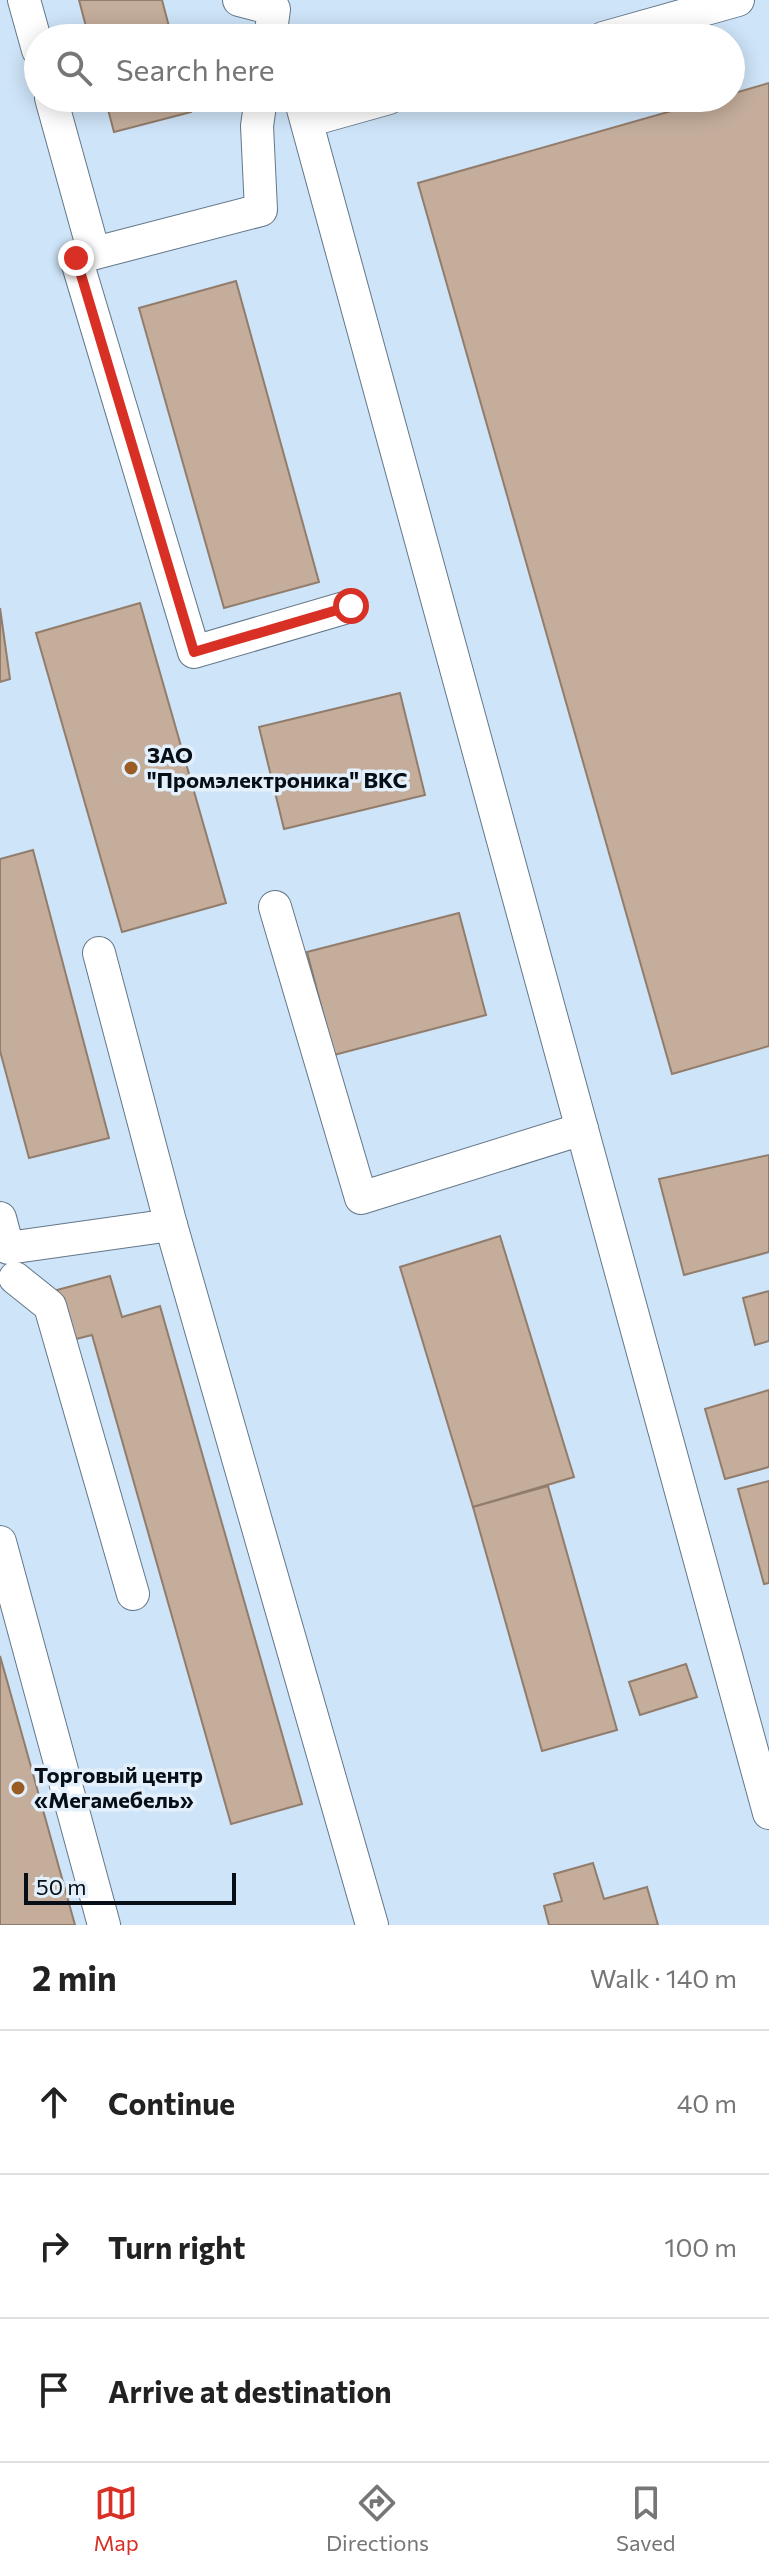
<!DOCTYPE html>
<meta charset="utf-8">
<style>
body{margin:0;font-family:Commissioner,sans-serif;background:#f6f6f6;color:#222}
.scale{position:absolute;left:24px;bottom:20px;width:212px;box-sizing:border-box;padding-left:8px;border:4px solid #070e15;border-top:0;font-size:22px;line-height:28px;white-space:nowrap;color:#070e15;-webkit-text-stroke:6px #e3f0fc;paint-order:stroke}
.stop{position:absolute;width:24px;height:24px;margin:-18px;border:6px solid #d93025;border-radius:50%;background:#fff}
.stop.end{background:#d93025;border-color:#fff;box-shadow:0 2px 8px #0008}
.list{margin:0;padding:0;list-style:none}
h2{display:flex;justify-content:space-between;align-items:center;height:104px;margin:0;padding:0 32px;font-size:34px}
h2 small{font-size:26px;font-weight:400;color:#767676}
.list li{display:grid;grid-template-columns:52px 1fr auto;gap:24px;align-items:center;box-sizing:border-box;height:144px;padding:0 32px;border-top:2px solid #e0e0e0}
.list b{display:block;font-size:30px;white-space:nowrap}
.list em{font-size:26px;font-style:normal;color:#767676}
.icon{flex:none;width:44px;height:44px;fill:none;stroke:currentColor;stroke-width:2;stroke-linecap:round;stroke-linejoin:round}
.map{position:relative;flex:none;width:769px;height:1925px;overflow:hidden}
.search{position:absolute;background:#fff;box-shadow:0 4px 20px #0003;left:24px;right:24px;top:24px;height:88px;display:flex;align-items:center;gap:20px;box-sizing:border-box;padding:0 28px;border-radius:44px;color:#767676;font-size:30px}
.sheet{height:536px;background:#fff}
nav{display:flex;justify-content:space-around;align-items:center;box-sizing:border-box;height:112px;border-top:2px solid #e0e0e0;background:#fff;font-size:22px;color:#767676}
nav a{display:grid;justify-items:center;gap:4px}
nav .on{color:#d93025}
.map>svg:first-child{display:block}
.building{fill:#c4ad9b;stroke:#927c6b;stroke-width:2}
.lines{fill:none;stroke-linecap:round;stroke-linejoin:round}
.minor-casing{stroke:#647789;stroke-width:34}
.minor{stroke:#fff;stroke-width:32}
.route{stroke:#d93025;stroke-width:10}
.poi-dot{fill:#9a5c22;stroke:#e3f0fc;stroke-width:3}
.labels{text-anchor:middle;stroke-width:7;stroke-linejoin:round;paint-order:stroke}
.poi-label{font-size:22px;font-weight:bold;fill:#070e15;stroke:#e3f0fc;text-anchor:start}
</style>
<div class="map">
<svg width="769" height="1925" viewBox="0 0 769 1925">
<rect width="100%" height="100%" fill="#cee4f8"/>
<!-- building -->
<g class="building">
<polygon points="79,0 162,0 172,38 89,38"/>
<polygon points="769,83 769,1046 672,1074 418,183 717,98 731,98 731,94"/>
<polygon points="105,98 187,98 191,112 114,132"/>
<polygon points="236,281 319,582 224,608 139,308"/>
<polygon points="140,603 226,903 122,932 36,633"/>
<polygon points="0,608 10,679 0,682"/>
<polygon points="400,693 425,795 284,829 259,727"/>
<polygon points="33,850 109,1138 29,1158 0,1051 0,859"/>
<polygon points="459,913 486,1015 334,1055 307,952"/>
<polygon points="769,1155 769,1252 684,1275 659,1179"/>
<polygon points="500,1236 574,1477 473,1507 400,1267"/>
<polygon points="110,1276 122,1317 160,1306 302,1804 231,1824 92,1335 72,1340 57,1290"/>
<polygon points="769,1291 769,1341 755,1345 743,1298"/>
<polygon points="769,1390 769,1467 725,1479 705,1409"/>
<polygon points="769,1481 769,1583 764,1584 738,1489"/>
<polygon points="548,1486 617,1730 542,1751 473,1507"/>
<polygon points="0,1656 6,1677 75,1925 0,1925"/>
<polygon points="686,1664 697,1697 640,1715 629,1682"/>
<polygon points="593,1863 604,1899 647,1887 658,1925 549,1925 544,1906 562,1901 554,1874"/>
</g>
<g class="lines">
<defs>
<g id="minor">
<polyline points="24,0 38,50"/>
<polyline points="239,0 274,9 270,38"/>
<polyline points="603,38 738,0"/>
<polyline points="51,98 94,253"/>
<polyline points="261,98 257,126 261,210 76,258 194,652 351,606"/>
<polyline points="300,98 769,1813"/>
<polyline points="307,121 389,98"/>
<polyline points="275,907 361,1198 582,1129"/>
<polyline points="99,953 171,1225"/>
<polyline points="0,1218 8,1248 171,1225 372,1925"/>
<polyline points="15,1278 50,1306 133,1594"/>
<polyline points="0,1542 104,1925"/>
</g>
</defs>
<!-- minor casing -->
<use href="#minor" class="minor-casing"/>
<!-- minor -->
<use href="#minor" class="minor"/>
</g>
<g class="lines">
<!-- route -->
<polyline class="route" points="76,258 194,652 351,606"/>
</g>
<!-- markers -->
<g class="poi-dot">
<circle cx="131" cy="768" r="8"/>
<circle cx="18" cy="1788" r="8"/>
</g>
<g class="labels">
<!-- poi labels -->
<g class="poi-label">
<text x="147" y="763">ЗАО<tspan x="147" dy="25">"Промэлектроника" ВКС</tspan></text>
<text x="34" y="1783">Торговый центр<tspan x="34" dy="25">«Мегамебель»</tspan></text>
</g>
</g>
</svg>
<div class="scale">50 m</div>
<div class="stop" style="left:351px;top:606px"></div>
<div class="stop end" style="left:76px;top:258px"></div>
<div class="search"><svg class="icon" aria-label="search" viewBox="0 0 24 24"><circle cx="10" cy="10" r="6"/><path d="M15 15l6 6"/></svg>Search here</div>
</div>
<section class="sheet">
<h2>2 min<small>Walk · 140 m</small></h2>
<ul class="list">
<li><svg class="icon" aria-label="ahead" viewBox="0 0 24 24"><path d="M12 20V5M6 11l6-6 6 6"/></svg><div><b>Continue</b></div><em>40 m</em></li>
<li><svg class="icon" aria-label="right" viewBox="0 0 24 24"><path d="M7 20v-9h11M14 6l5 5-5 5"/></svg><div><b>Turn right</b></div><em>100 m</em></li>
<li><svg class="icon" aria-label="arrive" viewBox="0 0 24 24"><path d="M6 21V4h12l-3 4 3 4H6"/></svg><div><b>Arrive at destination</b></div></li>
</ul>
</section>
<nav>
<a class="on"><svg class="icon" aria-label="map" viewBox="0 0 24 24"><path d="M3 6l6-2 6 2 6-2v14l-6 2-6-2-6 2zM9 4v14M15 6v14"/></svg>Map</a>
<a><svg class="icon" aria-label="directions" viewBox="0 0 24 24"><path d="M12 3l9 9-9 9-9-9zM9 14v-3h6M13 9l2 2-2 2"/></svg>Directions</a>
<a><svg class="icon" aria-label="saved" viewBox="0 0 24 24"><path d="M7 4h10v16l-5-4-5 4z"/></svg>Saved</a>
</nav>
